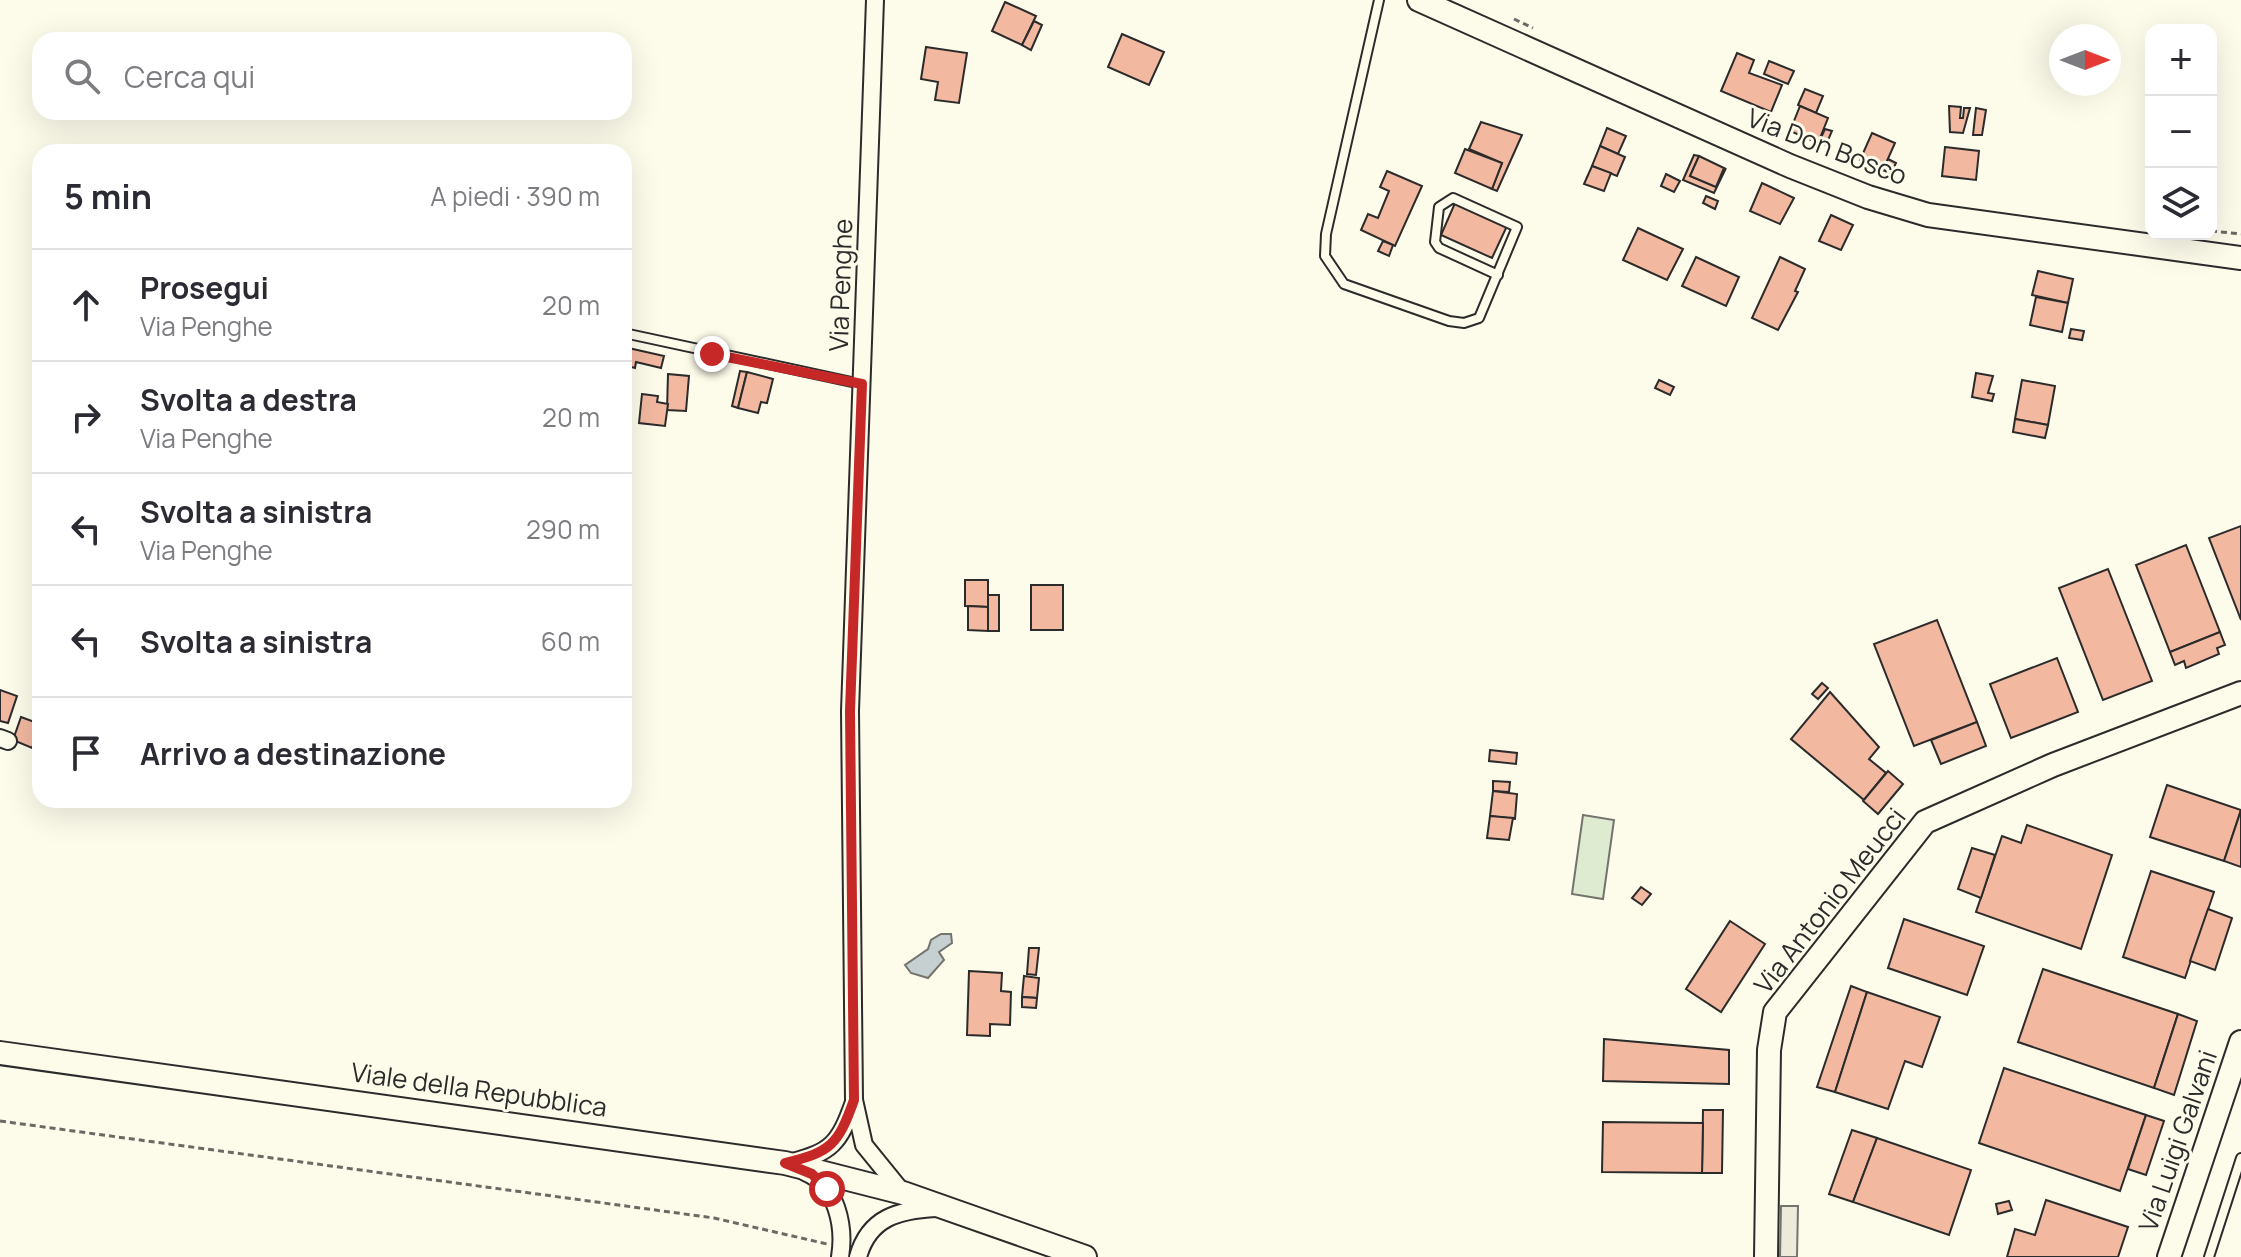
<!DOCTYPE html>
<html lang="it">
<meta charset="utf-8">
<style>
body{margin:0;font-family:Manrope,sans-serif;background:#f2f2f3;color:#2b2b33}
.controls{position:absolute;right:24px;top:24px;display:grid;overflow:hidden;border-radius:16px;box-shadow:0 8px 32px #0002}
.controls button{width:72px;height:72px;display:grid;place-items:center;padding:0;border:0;border-bottom:2px solid #e1e1e2;background:#fff;color:#2b2b33;font:40px sans-serif}
.compass{position:absolute;left:2049px;top:24px;width:72px;height:72px;border-radius:50%;background:#fff;box-shadow:0 8px 32px #0002;rotate:90deg}
.stop{position:absolute;width:24px;height:24px;margin:-18px;border:6px solid #c62828;border-radius:50%;background:#fff}
.stop.end{background:#c62828;border-color:#fff;box-shadow:0 2px 8px #0008}
.list{margin:0;padding:0;list-style:none}
h2{display:flex;justify-content:space-between;align-items:center;height:104px;margin:0;padding:0 32px;font-size:34px}
h2 small{font-size:26px;font-weight:400;color:#7c7c81}
.list li{display:grid;grid-template-columns:52px 1fr auto;gap:24px;align-items:center;box-sizing:border-box;height:112px;padding:0 32px;border-top:2px solid #e1e1e2}
.list b{display:block;font-size:30px;white-space:nowrap}
.list p{margin:0;font-size:26px;white-space:nowrap;color:#7c7c81}
.list em{font-size:26px;font-style:normal;color:#7c7c81}
.icon{flex:none;width:44px;height:44px;fill:none;stroke:currentColor;stroke-width:2;stroke-linecap:round;stroke-linejoin:round}
.map{position:relative;flex:none;width:2241px;height:1257px;overflow:hidden}
.search{position:absolute;background:#fff;box-shadow:0 8px 32px #0002;left:32px;top:32px;width:600px;height:88px;display:flex;align-items:center;gap:20px;box-sizing:border-box;padding:0 28px;border-radius:24px;color:#7c7c81;font-size:30px}
.panel{position:absolute;background:#fff;box-shadow:0 8px 32px #0002;left:32px;top:144px;width:600px;height:664px;border-radius:24px}
.map>svg:first-child{display:block}
.green{fill:#deebd1;stroke:#74746e;stroke-width:2}
.parking{fill:#eceadb;stroke:#74746e;stroke-width:2}
.water{fill:#c7d0d0;stroke:#74746e;stroke-width:2}
.building{fill:#f2b8a0;stroke:#2b2b2b;stroke-width:2}
.lines{fill:none;stroke-linecap:round;stroke-linejoin:round}
.lane-casing{stroke:#2b2b2b;stroke-width:12}
.street-casing{stroke:#2b2b2b;stroke-width:20}
.secondary-casing{stroke:#2b2b2b;stroke-width:26}
.path{stroke:#6a6964;stroke-width:3;stroke-dasharray:6 4;stroke-linecap:butt}
.lane{stroke:#fdfbea;stroke-width:8}
.street{stroke:#fdfbea;stroke-width:16}
.secondary{stroke:#fdfbea;stroke-width:22}
.route{stroke:#c62828;stroke-width:10}
.labels{text-anchor:middle;stroke-width:6;stroke-linejoin:round;paint-order:stroke}
.street-label{font-size:26px;fill:#2b2b2b;stroke:#fdfbea}
</style>
<div class="map">
<svg width="2241" height="1257" viewBox="0 0 2241 1257">
<rect width="100%" height="100%" fill="#fdfbea"/>
<!-- green -->
<polygon class="green" points="1583,815 1614,820 1603,899 1572,894"/>
<!-- parking -->
<polygon class="parking" points="1781,1206 1798,1206 1797,1257 1780,1257"/>
<!-- water -->
<polygon class="water" points="941,934 951,934 952,943 939,952 944,960 928,978 911,973 905,965 928,949 931,940"/>
<!-- building -->
<g class="building">
<polygon points="1005,2 1036,16 1022,45 992,31"/>
<polygon points="1034,21 1042,25 1031,50 1022,45"/>
<polygon points="1122,34 1164,52 1149,85 1108,67"/>
<polygon points="926,47 967,53 959,103 935,100 938,82 921,79"/>
<polygon points="1737,53 1754,60 1749,73 1782,85 1771,112 1721,91"/>
<polygon points="1769,61 1794,71 1788,84 1764,74"/>
<polygon points="1805,89 1823,96 1816,113 1798,105"/>
<polygon points="1800,106 1828,118 1818,143 1790,131"/>
<polygon points="1949,106 1961,107 1960,118 1963,118 1964,108 1970,108 1963,133 1950,132"/>
<polygon points="1976,108 1986,110 1982,135 1973,135"/>
<polygon points="1481,122 1522,135 1497,191 1492,189 1502,163 1469,149"/>
<polygon points="1607,128 1626,136 1618,154 1600,146"/>
<polygon points="1825,129 1832,131 1826,145 1819,142"/>
<polygon points="1872,133 1895,143 1883,170 1860,160"/>
<polygon points="1600,146 1625,157 1617,176 1592,166"/>
<polygon points="1945,147 1979,151 1976,180 1942,176"/>
<polygon points="1465,149 1502,163 1492,189 1455,173"/>
<polygon points="1694,155 1699,156 1690,176 1716,187 1726,168 1714,193 1683,180"/>
<polygon points="1699,156 1724,168 1716,187 1690,176"/>
<polygon points="1888,159 1896,163 1891,174 1883,170"/>
<polygon points="1592,166 1611,173 1604,191 1584,184"/>
<polygon points="1387,171 1422,186 1395,246 1361,230 1368,214 1378,218 1389,191 1380,187"/>
<polygon points="1666,174 1680,181 1674,192 1661,186"/>
<polygon points="1762,183 1794,198 1780,224 1750,211"/>
<polygon points="1706,196 1718,201 1715,209 1703,203"/>
<polygon points="1455,203 1507,226 1492,258 1441,235"/>
<polygon points="1831,215 1853,225 1841,250 1819,241"/>
<polygon points="1638,228 1683,249 1667,280 1623,260"/>
<polygon points="1383,241 1393,245 1389,256 1378,251"/>
<polygon points="1696,257 1739,277 1726,306 1682,286"/>
<polygon points="1780,257 1805,269 1795,291 1798,292 1778,330 1752,318"/>
<polygon points="2038,271 2073,279 2068,303 2032,295"/>
<polygon points="2036,297 2068,303 2062,332 2030,325"/>
<polygon points="2071,329 2084,331 2082,340 2069,338"/>
<polygon points="624,347 664,356 661,368 636,362 635,368 624,365"/>
<polygon points="740,371 747,372 738,408 732,406"/>
<polygon points="747,372 773,379 767,403 761,402 758,413 738,408"/>
<polygon points="1976,373 1993,376 1988,393 1994,394 1992,401 1972,397"/>
<polygon points="668,374 689,376 686,411 667,410"/>
<polygon points="1659,380 1674,387 1670,395 1655,388"/>
<polygon points="2022,380 2055,386 2048,425 2015,419"/>
<polygon points="642,394 658,396 657,402 668,404 665,426 639,423"/>
<polygon points="2015,419 2048,425 2045,438 2013,432"/>
<polygon points="2241,526 2241,620 2209,538"/>
<polygon points="2186,545 2220,632 2170,652 2136,565"/>
<polygon points="2108,569 2152,681 2103,700 2059,588"/>
<polygon points="965,580 988,580 988,607 965,606"/>
<rect x="1031" y="585" width="32" height="45"/>
<rect x="988" y="595" width="11" height="36"/>
<polygon points="968,606 988,607 988,631 968,630"/>
<polygon points="1937,620 1977,722 1914,746 1874,644"/>
<polygon points="2220,632 2225,645 2217,648 2219,654 2186,668 2184,661 2175,665 2170,652"/>
<polygon points="2057,658 2078,712 2011,738 1990,684"/>
<polygon points="1822,683 1828,688 1818,699 1812,694"/>
<polygon points="0,690 17,696 8,723 0,721"/>
<polygon points="1830,692 1879,747 1869,759 1886,773 1864,800 1791,739"/>
<polygon points="21,717 40,724 32,748 13,740"/>
<polygon points="1977,722 1986,746 1941,764 1931,740"/>
<polygon points="1490,750 1517,753 1516,764 1489,761"/>
<polygon points="1888,771 1903,784 1878,814 1863,801"/>
<polygon points="1493,781 1510,782 1509,792 1493,791"/>
<polygon points="2167,785 2241,810 2224,861 2150,837"/>
<polygon points="1493,791 1517,794 1515,819 1490,816"/>
<polygon points="2241,810 2241,867 2224,861"/>
<polygon points="1490,816 1513,818 1509,840 1487,838"/>
<polygon points="2027,825 2112,855 2081,949 1976,912 2002,836 2021,843"/>
<polygon points="1972,848 1995,855 1981,898 1958,889"/>
<polygon points="2151,871 2214,892 2185,978 2123,957"/>
<polygon points="1641,887 1651,894 1642,905 1632,898"/>
<polygon points="2208,909 2232,918 2215,970 2190,961"/>
<polygon points="1904,919 1984,946 1967,995 1888,968"/>
<polygon points="1730,921 1765,944 1721,1012 1686,989"/>
<polygon points="1029,948 1039,948 1036,975 1027,974"/>
<polygon points="2043,969 2178,1014 2154,1088 2018,1042"/>
<polygon points="969,971 1002,973 1001,991 1011,992 1010,1025 990,1024 990,1036 967,1035"/>
<polygon points="1024,976 1039,978 1037,998 1022,997"/>
<polygon points="1851,986 1867,992 1835,1092 1817,1087"/>
<polygon points="1867,992 1940,1017 1922,1067 1905,1061 1888,1109 1835,1092"/>
<polygon points="1022,997 1037,998 1036,1008 1022,1007"/>
<polygon points="2178,1014 2197,1021 2174,1095 2154,1088"/>
<polygon points="1604,1039 1729,1050 1729,1084 1603,1081"/>
<polygon points="2004,1068 2146,1115 2120,1191 1979,1143"/>
<polygon points="1703,1110 1723,1110 1722,1173 1702,1173"/>
<polygon points="2146,1115 2164,1121 2146,1175 2128,1169"/>
<polygon points="1603,1122 1703,1123 1702,1173 1602,1172"/>
<polygon points="1852,1130 1877,1138 1853,1202 1829,1194"/>
<polygon points="1877,1138 1971,1170 1949,1235 1853,1202"/>
<polygon points="2046,1200 2128,1227 2118,1257 2007,1257 2015,1229 2035,1235"/>
<polygon points="2009,1201 2012,1210 1998,1214 1996,1204"/>
</g>
<g class="lines">
<defs>
<g id="lane">
<polyline points="1379,0 1326,234 1325,256 1344,284 1449,321 1464,323 1479,318 1517,227 1453,198 1439,207 1435,242 1439,248 1498,275"/>
<polyline points="624,333 861,384"/>
<polyline points="2209,1257 2241,1158"/>
</g>
<g id="street">
<polyline points="875,0 850,711 854,1100 864,1145 903,1193"/>
<polyline points="0,738 8,741"/>
<path d="M789 1163C832 1152 839 1144 854 1102"/>
<path d="M805 1172C837 1185 845 1227 840 1257"/>
<path d="M858 1257C869 1217 899 1210 936 1208"/>
</g>
<g id="secondary">
<polyline points="1419,0 1790,166 1868,197 1928,215 2241,258"/>
<polyline points="0,1053 785,1163 903,1193 1085,1257"/>
<polyline points="1766,1257 1769,1050 1775,1012 1925,822 2053,765 2241,693"/>
<polyline points="2169,1257 2241,1042"/>
</g>
</defs>
<!-- lane casing -->
<use href="#lane" class="lane-casing"/>
<!-- street casing -->
<use href="#street" class="street-casing"/>
<!-- secondary casing -->
<use href="#secondary" class="secondary-casing"/>
<!-- path -->
<g class="path">
<polyline points="1514,19 1533,28"/>
<polyline points="2211,231 2241,234"/>
<polyline points="0,1121 714,1218 827,1244"/>
</g>
<!-- lane -->
<use href="#lane" class="lane"/>
<!-- street -->
<use href="#street" class="street"/>
<!-- secondary -->
<use href="#secondary" class="secondary"/>
</g>
<g class="lines">
<!-- route -->
<path class="route" d="M712 354 862 384 850 711 854 1100C838 1145 831 1152 785 1163L812 1174 827 1189"/>
</g>
<g class="labels">
<!-- street labels -->
<g class="street-label">
<text transform="translate(1827 147) rotate(21)" y="9">Via Don Bosco</text>
<text transform="translate(841 285) rotate(-88)" y="9">Via Penghe</text>
<text transform="translate(1830 901) rotate(-52)" y="9">Via Antonio Meucci</text>
<text transform="translate(479 1090) rotate(8)" y="9">Viale della Repubblica</text>
<text transform="translate(2178 1141) rotate(-71)" y="9">Via Luigi Galvani</text>
</g>
</g>
</svg>
<div class="controls">
<button>+</button>
<button>−</button>
<button><svg class="icon" aria-label="layers" viewBox="0 0 24 24"><path d="M12 4l9 5-9 5-9-5zM3 14l9 5 9-5"/></svg></button>
</div>
<svg class="compass" viewBox="-18 -18 36 36"><path d="M0-13l5 13h-10z" fill="#e53935"/><path d="M0 13l5-13h-10z" fill="#7c7c81"/></svg>
<div class="stop" style="left:827px;top:1189px"></div>
<div class="stop end" style="left:712px;top:354px"></div>
<div class="search"><svg class="icon" aria-label="search" viewBox="0 0 24 24"><circle cx="10" cy="10" r="6"/><path d="M15 15l6 6"/></svg>Cerca qui</div>
<section class="panel">
<h2>5 min<small>A piedi · 390 m</small></h2>
<ul class="list">
<li><svg class="icon" aria-label="ahead" viewBox="0 0 24 24"><path d="M12 20V5M6 11l6-6 6 6"/></svg><div><b>Prosegui</b><p>Via Penghe</p></div><em>20 m</em></li>
<li><svg class="icon" aria-label="right" viewBox="0 0 24 24"><path d="M7 20v-9h11M14 6l5 5-5 5"/></svg><div><b>Svolta a destra</b><p>Via Penghe</p></div><em>20 m</em></li>
<li><svg class="icon" aria-label="left" viewBox="0 0 24 24"><path d="M17 20v-9H6M10 6l-5 5 5 5"/></svg><div><b>Svolta a sinistra</b><p>Via Penghe</p></div><em>290 m</em></li>
<li><svg class="icon" aria-label="left" viewBox="0 0 24 24"><path d="M17 20v-9H6M10 6l-5 5 5 5"/></svg><div><b>Svolta a sinistra</b></div><em>60 m</em></li>
<li><svg class="icon" aria-label="arrive" viewBox="0 0 24 24"><path d="M6 21V4h12l-3 4 3 4H6"/></svg><div><b>Arrivo a destinazione</b></div></li>
</ul>
</section>
</div>
